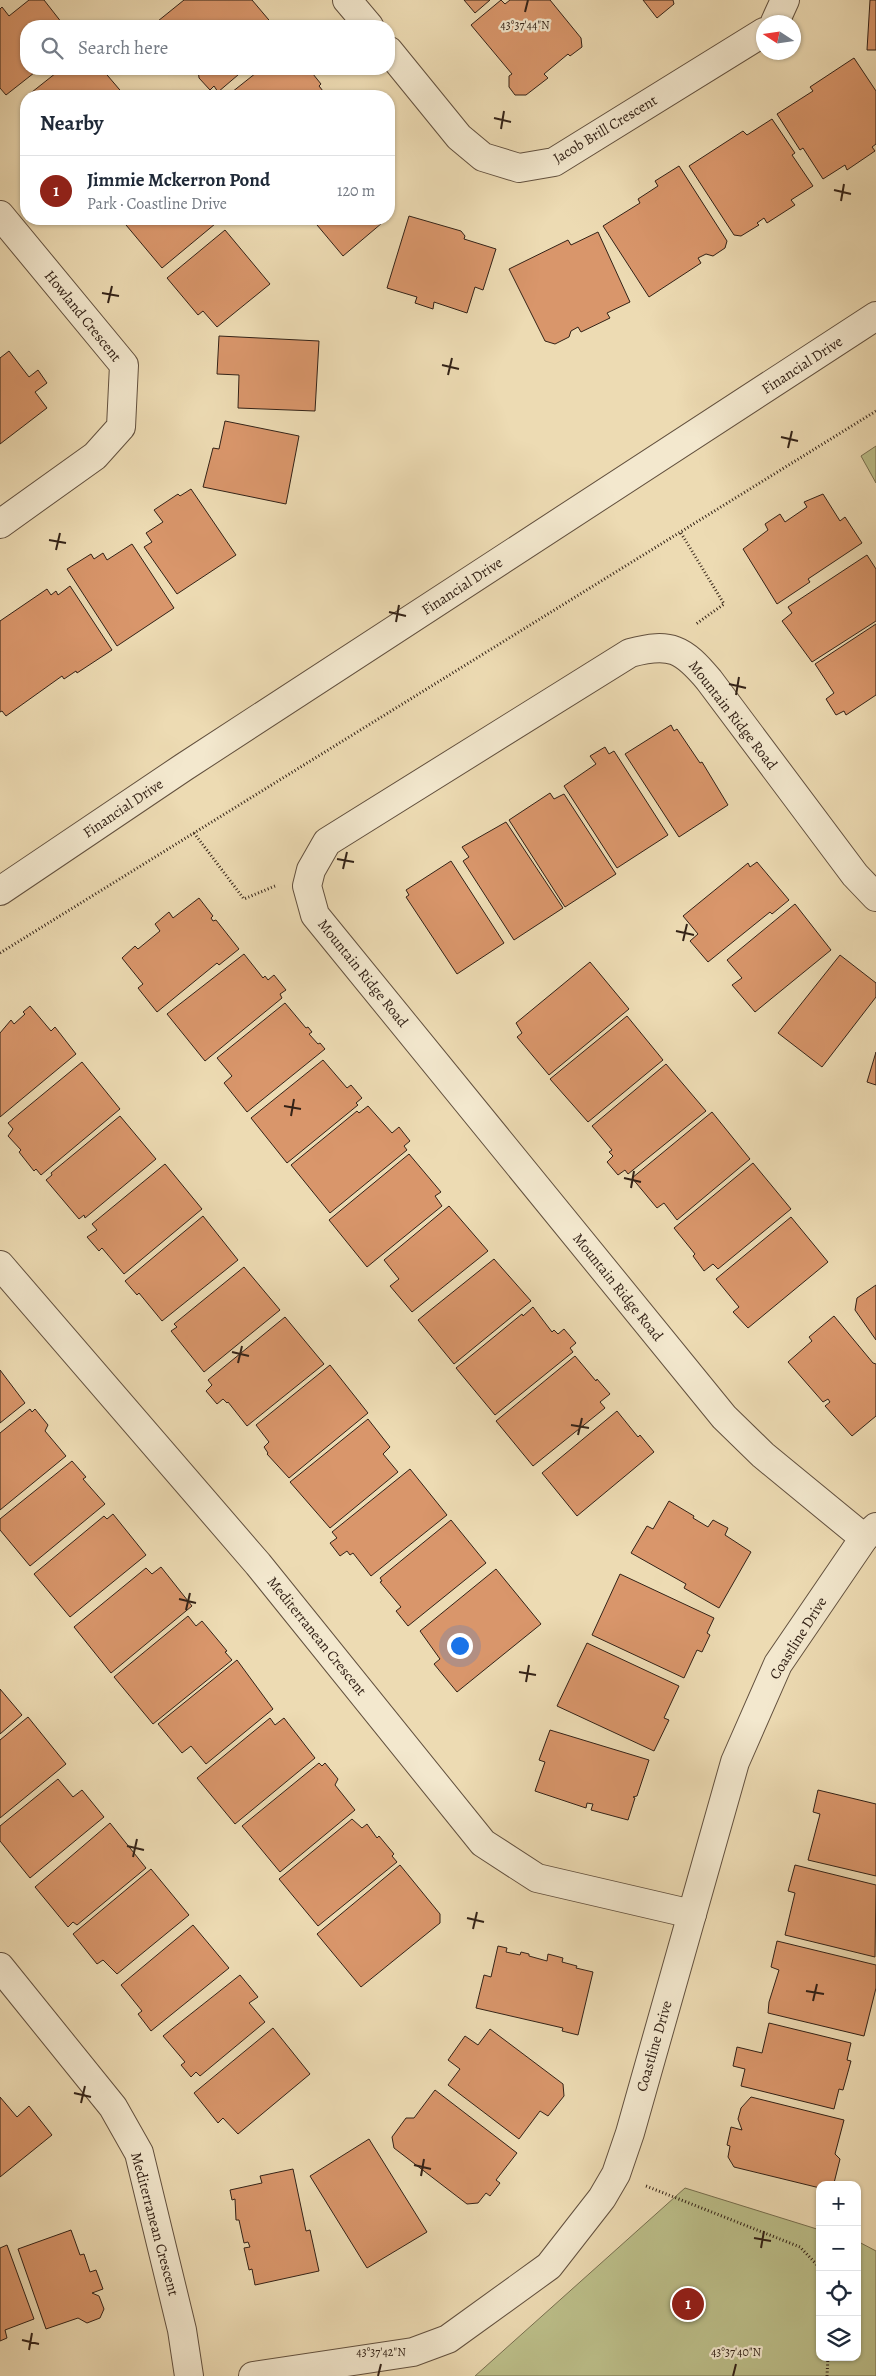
<!DOCTYPE html>
<meta charset="utf-8">
<style>
body{margin:0;font-family:Alegreya,serif;background:#f6f6f7;color:#1f2937}
.controls{position:absolute;right:15px;bottom:15px;display:grid;overflow:hidden;border-radius:10px;box-shadow:0 1px 4px #0004}
.controls button{width:45px;height:45px;display:grid;place-items:center;padding:0;border:0;border-bottom:1px solid #e0e1e3;background:#fff;color:#1f2937;font:25px sans-serif}
.compass{position:absolute;left:756px;top:15px;width:45px;height:45px;border-radius:50%;background:#fff;box-shadow:0 1px 4px #0004;rotate:282deg}
.you{position:absolute;left:459px;top:1645px;width:18px;height:18px;margin:-12px;border:4px solid #fff;border-radius:50%;background:#1a73e8;box-shadow:0 0 0 8px #1a73e833}
.badge{display:grid;place-items:center;width:32px;height:32px;border-radius:50%;background:#8f2418;color:#fff;font-size:16px;font-weight:700}
.pin{position:absolute;translate:-50% -50%;border:2px solid #fff;box-shadow:0 1px 5px #0006}
.list{margin:0;padding:0;list-style:none}
h2{display:flex;justify-content:space-between;align-items:center;height:65px;margin:0;padding:0 20px;font-size:21px}
h2 small{font-size:16px;font-weight:400;color:#747a83}
.list li{display:grid;grid-template-columns:32px 1fr auto;gap:15px;align-items:center;box-sizing:border-box;height:70px;padding:0 20px;border-top:1px solid #e0e1e3}
.list b{display:block;font-size:19px;white-space:nowrap}
.list p{margin:0;font-size:16px;white-space:nowrap;color:#747a83}
.list em{font-size:16px;font-style:normal;color:#747a83}
.icon{flex:none;width:28px;height:28px;fill:none;stroke:currentColor;stroke-width:2;stroke-linecap:round;stroke-linejoin:round}
.map{position:relative;flex:none;width:876px;height:2376px;overflow:hidden}
.search{position:absolute;background:#fff;box-shadow:0 1px 4px #0004;left:20px;top:20px;width:375px;height:55px;display:flex;align-items:center;gap:12px;box-sizing:border-box;padding:0 18px;border-radius:20px;color:#747a83;font-size:19px}
.panel{position:absolute;background:#fff;box-shadow:0 1px 4px #0004;left:20px;top:90px;width:375px;height:135px;border-radius:20px}
.map>svg:first-child{display:block}
.green{fill:#bcbf8a;stroke:#787050}
.building{fill:#d9966b;stroke:#332217}
.lines{fill:none;stroke-linecap:round;stroke-linejoin:round}
.minor-casing{stroke:#62503e;stroke-width:30}
.tertiary-casing{stroke:#62503e;stroke-width:30}
.path{stroke:#332217;stroke-width:3;stroke-dasharray:1 2.5;stroke-linecap:butt}
.minor{stroke:#f3e8ce;stroke-width:28}
.tertiary{stroke:#f3e8ce;stroke-width:28}
.ticks{fill:none;stroke:#332217;stroke-width:2}
.labels{text-anchor:middle;stroke-width:4.5;stroke-linejoin:round;paint-order:stroke}
.street-label{font-size:15px;fill:#332217;stroke:#f3e8ce}
.ticks-label{font-size:12px;text-anchor:middle;fill:#332217;stroke:#f3e8ce;stroke-width:4.5;stroke-linejoin:round;paint-order:stroke}
</style>
<div class="map">
<svg width="876" height="2376" viewBox="0 0 876 2376">
<rect width="100%" height="100%" fill="#eddbb3"/>
<filter id="stains"><feTurbulence type="fractalNoise" baseFrequency=".004" numOctaves="4"/><feColorMatrix values="0 0 0 0 .2 0 0 0 0 .09 0 0 0 0 .02 0 0 0 .5 -.17"/></filter>
<radialGradient id="worn" r=".72"><stop offset=".6" stop-color="#630" stop-opacity="0"/><stop offset="1" stop-color="#630" stop-opacity=".3"/></radialGradient>
<!-- green -->
<g class="green">
<polygon points="876,446 876,483 861,456"/>
<polygon points="685,2188 820,2230 820,2357 857,2357 857,2241 876,2251 876,2376 475,2376"/>
</g>
<!-- building -->
<g class="building">
<polygon points="29,0 44,0 62,23 58,26 26,26 26,69 39,69 6,95 0,88 0,9 2,7 9,16"/>
<polygon points="184,0 252,0 274,26 163,26 158,21"/>
<polygon points="464,0 490,0 475,13"/>
<polygon points="501,0 505,4 510,0 550,0 581,38 582,47 570,56 568,54 544,74 548,78 526,95 515,95 509,87 509,76 512,74 471,25"/>
<polygon points="643,0 673,0 674,4 657,18"/>
<polygon points="870,0 876,0 876,50 867,50"/>
<polygon points="854,58 876,91 876,144 872,147 875,151 847,170 845,165 823,179 803,148 800,150 777,114 813,91 810,87"/>
<polygon points="61,69 102,69 125,96 27,96"/>
<polygon points="198,69 245,69 218,92 214,86 210,90 199,78"/>
<polygon points="261,69 309,69 321,84 319,86 327,96 227,96"/>
<polygon points="772,119 795,153 792,155 813,186 791,200 795,205 767,223 764,218 757,223 759,225 741,236 734,235 689,166 743,131 747,135"/>
<polygon points="679,166 727,241 725,248 713,256 706,254 698,258 701,263 649,297 603,226 640,203 638,199 658,186 655,181"/>
<polygon points="409,216 461,231 465,236 464,239 496,249 483,290 475,287 467,313 434,302 433,309 415,303 417,297 387,288"/>
<polygon points="121,219 221,219 162,268"/>
<polygon points="312,219 379,219 382,223 343,256"/>
<polygon points="225,230 270,284 217,327 203,311 198,315 167,278"/>
<polygon points="598,232 630,302 607,313 610,318 581,332 578,327 571,331 569,337 555,344 545,341 509,269 568,240 571,245"/>
<polygon points="219,336 319,341 315,411 238,408 239,375 217,374"/>
<polygon points="9,351 29,377 38,370 47,383 35,392 47,408 0,444 0,358"/>
<polygon points="225,421 299,436 286,504 203,487 213,448 219,449"/>
<polygon points="191,489 236,555 177,594 144,547 152,542 146,533 163,522 154,510 178,494 180,496"/>
<polygon points="823,494 840,521 845,517 862,543 808,579 810,582 777,604 743,549 768,530 765,524 780,514 785,522 807,507 804,502"/>
<polygon points="132,544 174,608 117,646 67,569 91,554 94,559 103,553 107,560"/>
<polygon points="867,555 876,569 876,621 812,662 782,621 792,613 788,607"/>
<polygon points="70,586 112,650 77,673 76,671 64,679 62,676 6,716 2,711 0,712 0,621 47,589 51,595 56,591 58,595"/>
<polygon points="876,624 876,695 846,715 844,711 836,715 826,699 834,693 815,664"/>
<polygon points="671,725 674,731 677,729 700,763 702,762 728,805 679,837 625,754"/>
<polygon points="605,747 609,754 614,751 668,835 617,868 564,786 596,764 590,756"/>
<polygon points="550,793 554,799 564,794 616,874 565,907 509,820"/>
<polygon points="506,822 563,908 514,940 463,861 469,857 462,847"/>
<polygon points="451,861 504,943 457,974 406,897 409,895 406,890"/>
<polygon points="757,862 789,900 772,914 770,912 708,962 690,941 698,934 683,916 748,863 750,867"/>
<polygon points="199,898 213,916 211,918 213,921 216,920 239,949 219,965 217,963 157,1012 138,988 143,984 122,958 135,946 138,949 160,931 155,924 169,912 173,918"/>
<polygon points="795,904 831,950 755,1012 732,985 742,978 727,960"/>
<polygon points="244,954 263,978 265,976 268,980 274,975 286,990 280,994 282,998 205,1061 167,1014"/>
<polygon points="840,955 876,983 876,997 822,1067 778,1033"/>
<polygon points="590,962 629,1009 549,1075 517,1037 522,1033 516,1023"/>
<polygon points="285,1003 306,1028 308,1027 312,1032 309,1034 318,1044 320,1043 325,1049 247,1112 224,1083 232,1076 217,1058"/>
<polygon points="30,1006 51,1031 55,1027 76,1054 0,1117 0,1033 11,1020 14,1024 25,1014 23,1012"/>
<polygon points="627,1016 663,1060 588,1122 550,1079"/>
<polygon points="876,1052 876,1085 867,1082"/>
<polygon points="323,1060 347,1088 351,1085 362,1098 356,1103 358,1105 287,1163 251,1118"/>
<polygon points="82,1062 120,1109 41,1175 36,1169 34,1171 19,1152 21,1150 8,1136 13,1129 8,1123"/>
<polygon points="666,1064 706,1111 628,1174 625,1170 618,1175 607,1162 613,1156 609,1152 612,1150 592,1126"/>
<polygon points="368,1106 392,1133 399,1127 410,1141 404,1146 407,1150 330,1213 291,1165 357,1111 359,1113"/>
<polygon points="712,1112 750,1159 677,1220 664,1203 657,1208 632,1178"/>
<polygon points="120,1116 156,1159 85,1218 84,1215 79,1219 46,1180 52,1175 51,1173"/>
<polygon points="409,1154 441,1192 435,1196 442,1206 367,1267 329,1220"/>
<polygon points="753,1163 791,1209 718,1269 713,1264 704,1271 693,1256 695,1254 674,1228"/>
<polygon points="165,1164 202,1209 124,1274 102,1248 99,1251 87,1237 97,1230 92,1224"/>
<polygon points="449,1206 488,1251 412,1312 390,1286 399,1279 384,1260"/>
<polygon points="203,1216 238,1260 162,1321 139,1293 137,1295 125,1281"/>
<polygon points="791,1217 828,1262 748,1328 733,1312 739,1307 716,1279"/>
<polygon points="494,1259 531,1301 454,1364 418,1320"/>
<polygon points="244,1267 280,1310 204,1372 171,1331 177,1327 174,1324"/>
<polygon points="876,1285 876,1340 855,1310 857,1298"/>
<polygon points="533,1307 552,1332 554,1330 558,1334 564,1329 576,1343 570,1348 573,1352 495,1415 456,1368 522,1314 523,1316"/>
<polygon points="834,1316 873,1363 876,1364 876,1416 852,1436 825,1406 830,1402 828,1399 823,1402 788,1362 812,1341 809,1337"/>
<polygon points="285,1317 324,1364 247,1426 228,1402 227,1403 223,1399 217,1404 206,1391 212,1385 208,1380"/>
<polygon points="575,1356 596,1381 597,1379 610,1394 600,1402 605,1408 533,1466 496,1421"/>
<polygon points="330,1365 368,1413 289,1478 267,1454 268,1453 264,1447 269,1442 256,1425"/>
<polygon points="0,1370 25,1403 0,1423"/>
<polygon points="30,1409 32,1412 35,1409 48,1425 45,1431 66,1456 0,1510 0,1433"/>
<polygon points="617,1411 638,1437 640,1435 654,1452 577,1516 542,1473"/>
<polygon points="368,1419 390,1447 383,1454 398,1472 330,1528 290,1482"/>
<polygon points="72,1461 86,1477 83,1479 105,1504 30,1566 0,1530 0,1519"/>
<polygon points="410,1469 447,1515 371,1576 353,1553 350,1555 347,1551 340,1556 330,1543 337,1538 332,1532"/>
<polygon points="669,1501 694,1516 693,1518 708,1527 713,1520 728,1528 725,1535 751,1552 719,1608 684,1588 686,1584 631,1553 647,1526 653,1529"/>
<polygon points="113,1514 146,1555 70,1617 34,1574 104,1516 107,1519"/>
<polygon points="451,1520 486,1563 408,1626 396,1611 401,1607 380,1582 382,1581 380,1578"/>
<polygon points="161,1567 192,1606 111,1673 74,1627 146,1568 152,1574"/>
<polygon points="496,1569 541,1624 457,1692 434,1664 440,1659 420,1631"/>
<polygon points="620,1574 714,1618 707,1633 710,1635 702,1652 697,1650 684,1678 592,1635"/>
<polygon points="188,1616 196,1626 202,1621 227,1651 225,1652 232,1660 153,1724 114,1677"/>
<polygon points="587,1643 679,1686 664,1718 669,1720 654,1751 557,1706"/>
<polygon points="237,1660 273,1709 206,1764 191,1746 182,1753 158,1724"/>
<polygon points="0,1689 22,1715 0,1734"/>
<polygon points="28,1717 66,1764 0,1818 0,1740"/>
<polygon points="270,1718 275,1725 284,1718 315,1758 235,1824 197,1778"/>
<polygon points="550,1730 649,1760 637,1796 633,1797 635,1798 628,1820 591,1810 593,1804 587,1803 586,1808 535,1791 545,1762 539,1760"/>
<polygon points="319,1763 322,1766 325,1763 338,1779 335,1785 355,1810 280,1872 242,1826"/>
<polygon points="58,1779 73,1797 82,1790 104,1817 30,1878 0,1841 0,1826"/>
<polygon points="818,1790 876,1804 876,1876 808,1860 820,1814 813,1812"/>
<polygon points="352,1819 362,1828 367,1824 377,1838 379,1836 394,1854 392,1856 397,1862 318,1926 279,1879"/>
<polygon points="110,1823 146,1868 77,1925 73,1922 68,1927 35,1887"/>
<polygon points="400,1865 440,1914 440,1923 361,1987 317,1934"/>
<polygon points="795,1865 876,1885 875,1957 785,1935 795,1893 788,1891"/>
<polygon points="151,1869 189,1915 117,1974 103,1960 97,1964 73,1934"/>
<polygon points="193,1925 229,1968 151,2031 138,2014 142,2011 121,1985"/>
<polygon points="777,1941 876,1965 876,1988 864,2036 768,2013 769,2002 779,1970 771,1967"/>
<polygon points="498,1946 507,1948 506,1952 520,1955 521,1952 529,1954 529,1956 547,1961 548,1954 563,1958 562,1962 577,1966 576,1968 593,1972 578,2035 562,2031 563,2028 476,2008 484,1975 491,1977"/>
<polygon points="240,1975 258,1997 249,2003 265,2022 200,2076 196,2072 191,2077 181,2065 185,2062 163,2036"/>
<polygon points="769,2023 851,2043 847,2060 851,2061 843,2090 839,2089 834,2109 741,2086 745,2069 733,2066 737,2047 762,2053"/>
<polygon points="273,2028 310,2074 238,2134 223,2118 218,2123 194,2093"/>
<polygon points="490,2029 563,2084 564,2096 548,2116 540,2111 519,2139 448,2085 460,2069 448,2060 465,2036 478,2045"/>
<polygon points="435,2090 517,2153 496,2180 500,2183 490,2196 486,2193 478,2203 467,2204 394,2148 392,2137 406,2118 414,2118"/>
<polygon points="0,2097 17,2117 29,2106 52,2135 0,2177"/>
<polygon points="751,2097 844,2120 835,2154 840,2159 834,2183 820,2185 820,2188 734,2167 728,2157 730,2146 727,2145 731,2127 742,2130 738,2119 741,2108"/>
<polygon points="369,2139 427,2232 367,2268 310,2176"/>
<polygon points="293,2169 306,2231 310,2230 319,2271 255,2285 252,2269 249,2270 244,2248 250,2247 248,2242 244,2243 239,2220 236,2220 235,2199 232,2200 230,2190 262,2183 260,2176"/>
<polygon points="71,2230 80,2255 84,2254 90,2272 96,2270 103,2289 92,2293 99,2296 104,2309 100,2318 87,2323 78,2318 46,2329 18,2249"/>
<polygon points="7,2245 34,2319 5,2330 7,2338 0,2341 0,2248"/>
</g>
<g class="lines">
<defs>
<g id="minor">
<polyline points="347,0 369,26"/>
<polyline points="775,22 785,0"/>
<polyline points="389,51 459,137 483,157 519,168 554,162 764,32"/>
<polyline points="0,215 124,365 121,427 95,456 0,524"/>
<polyline points="0,1265 258,1564 483,1843 537,1878 692,1914"/>
<path d="M864 1538 763 1455 724 1417 315 915 307 886 311 870 327 842 630 653C671 642 683 649 709 680L855 875 876 897"/>
<polyline points="0,1967 113,2107 139,2153 182,2330 189,2376"/>
<polyline points="253,2376 413,2352 448,2339 549,2266 602,2198 616,2174 630,2133 735,1762 778,1664 864,1538 876,1527"/>
</g>
<polyline id="tertiary" points="0,891 184,767 876,316"/>
</defs>
<!-- minor casing -->
<use href="#minor" class="minor-casing"/>
<!-- tertiary casing -->
<use href="#tertiary" class="tertiary-casing"/>
<!-- path -->
<g class="path">
<polyline points="681,533 724,604 696,624"/>
<polyline points="194,833 244,899 275,886"/>
<polyline points="0,953 876,411"/>
<polyline points="646,2186 800,2247 820,2268"/>
<polyline points="827,2376 828,2357"/>
</g>
<!-- minor -->
<use href="#minor" class="minor"/>
<!-- tertiary -->
<use href="#tertiary" class="tertiary"/>
</g>
<!-- ticks -->
<path class="ticks" d="M525 12 528 0M494 118 511 122M501 129 504 111M834 190 851 194M841 201 844 184M102 293 119 296M108 303 112 286M442 365 459 369M448 375 452 358M781 437 798 441M788 448 792 431M49 540 66 543M56 550 60 533M389 612 406 616M396 622 399 605M729 684 746 688M736 695 739 677M337 859 354 862M343 869 347 852M676 931 694 935M683 941 687 924M284 1106 301 1109M291 1116 294 1099M624 1178 641 1182M631 1188 634 1171M232 1352 249 1356M238 1363 242 1346M571 1425 589 1428M578 1435 582 1418M179 1599 196 1603M186 1610 190 1593M519 1672 536 1675M526 1682 529 1665M127 1846 144 1850M133 1857 137 1839M467 1918 484 1922M473 1929 477 1912M806 1991 824 1994M813 2001 817 1984M74 2093 91 2097M81 2103 85 2086M414 2165 431 2169M421 2176 424 2159M754 2238 771 2241M761 2248 764 2231M22 2340 39 2344M29 2350 32 2333M378 2376 381 2364M733 2376 736 2364"/>
<g class="labels">
<!-- street labels -->
<g class="street-label">
<text transform="translate(605 129) rotate(-31)" y="5">Jacob Brill Crescent</text>
<text transform="translate(83 316) rotate(51)" y="5">Howland Crescent</text>
<text transform="translate(802 365) rotate(-33)" y="5">Financial Drive</text>
<text transform="translate(462 586) rotate(-33)" y="5">Financial Drive</text>
<text transform="translate(733 715) rotate(52)" y="5">Mountain Ridge Road</text>
<text transform="translate(123 808) rotate(-34)" y="5">Financial Drive</text>
<text transform="translate(363 973) rotate(51)" y="5">Mountain Ridge Road</text>
<text transform="translate(618 1287) rotate(51)" y="5">Mountain Ridge Road</text>
<text transform="translate(317 1636) rotate(51)" y="5">Mediterranean Crescent</text>
<text transform="translate(798 1638) rotate(-58)" y="5">Coastline Drive</text>
<text transform="translate(654 2046) rotate(-74)" y="5">Coastline Drive</text>
<text transform="translate(155 2224) rotate(75)" y="5">Mediterranean Crescent</text>
</g>
</g>
<g class="ticks-label">
<text x="525" y="29">43°37'44"N</text>
<text x="381" y="2356">43°37'42"N</text>
<text x="736" y="2356">43°37'40"N</text>
</g>
<rect width="100%" height="100%" filter="url(#stains)"/>
<rect width="100%" height="100%" fill="url(#worn)"/>
</svg>
<div class="controls">
<button>+</button>
<button>−</button>
<button><svg class="icon" aria-label="locate" viewBox="0 0 24 24"><circle cx="12" cy="12" r="6"/><path d="M12 2v4M12 18v4M2 12h4M18 12h4"/></svg></button>
<button><svg class="icon" aria-label="layers" viewBox="0 0 24 24"><path d="M12 4l9 5-9 5-9-5zM3 14l9 5 9-5"/></svg></button>
</div>
<svg class="compass" viewBox="-18 -18 36 36"><path d="M0-13l5 13h-10z" fill="#e53935"/><path d="M0 13l5-13h-10z" fill="#747a83"/></svg>
<div class="you"></div>
<div class="pin badge" style="left:688px;top:2304px">1</div>
<div class="search"><svg class="icon" aria-label="search" viewBox="0 0 24 24"><circle cx="10" cy="10" r="6"/><path d="M15 15l6 6"/></svg>Search here</div>
<section class="panel">
<h2>Nearby<small></small></h2>
<ul class="list">
<li><span class="badge">1</span><div><b>Jimmie Mckerron Pond</b><p>Park · Coastline Drive</p></div><em>120 m</em></li>
</ul>
</section>
</div>
